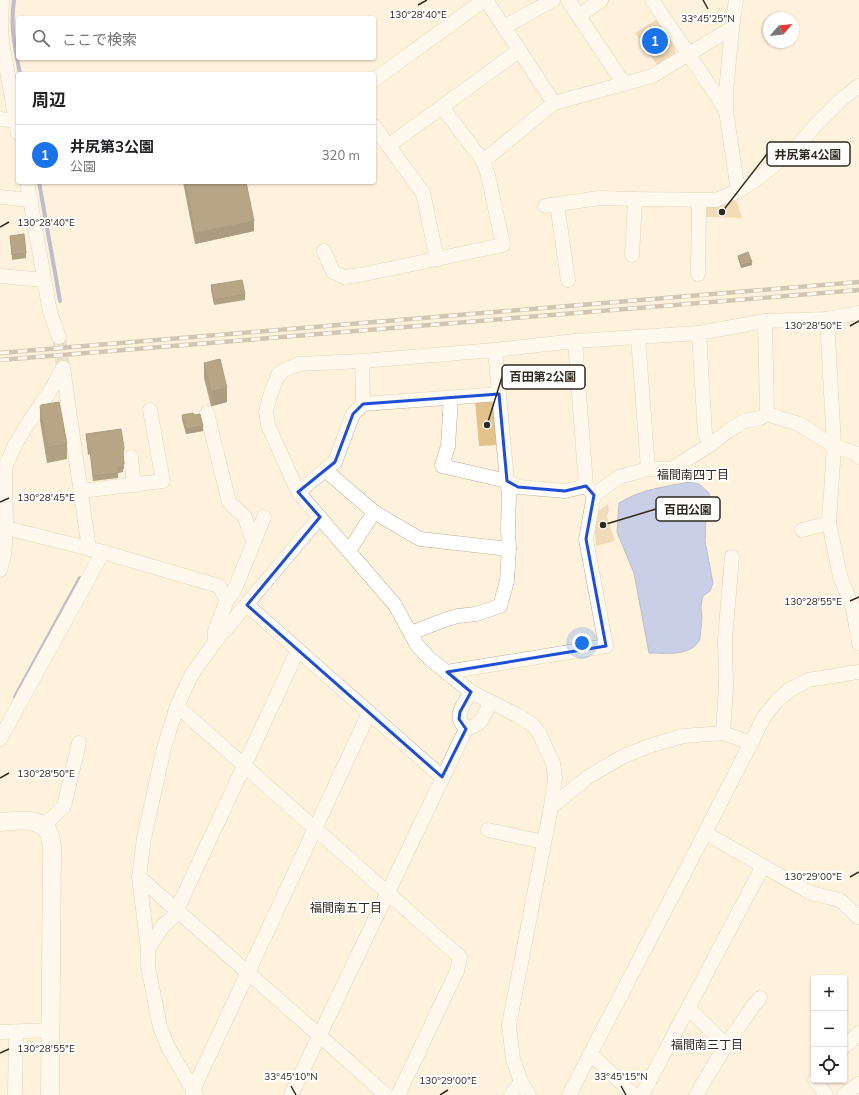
<!DOCTYPE html>
<html lang="ja">
<meta charset="utf-8">
<style>
body{margin:0;font-family:Mulish,"Noto Sans JP",sans-serif;background:#f6f6f6;color:#202124}
.controls{position:absolute;right:12px;bottom:12px;display:grid;overflow:hidden;border-radius:4px;box-shadow:0 1px 3px #0004}
.controls button{width:36px;height:36px;display:grid;place-items:center;padding:0;border:0;border-bottom:1px solid #e0e0e0;background:#fff;color:#202124;font:20px sans-serif}
.compass{position:absolute;left:763px;top:12px;width:36px;height:36px;border-radius:50%;background:#fff;box-shadow:0 1px 3px #0004;rotate:62deg}
.you{position:absolute;left:582px;top:643px;width:14px;height:14px;margin:-10px;border:3px solid #fff;border-radius:50%;background:#1a73e8;box-shadow:0 0 0 6px #1a73e833}
.badge{display:grid;place-items:center;width:26px;height:26px;border-radius:50%;background:#1a73e8;color:#fff;font-size:13px;font-weight:700}
.pin{position:absolute;translate:-50% -50%;border:2px solid #fff;box-shadow:0 1px 4px #0006}
.list{margin:0;padding:0;list-style:none}
h2{display:flex;justify-content:space-between;align-items:center;height:52px;margin:0;padding:0 16px;font-size:17px}
h2 small{font-size:13px;font-weight:400;color:#757577}
.list li{display:grid;grid-template-columns:26px 1fr auto;gap:12px;align-items:center;box-sizing:border-box;height:60px;padding:0 16px;border-top:1px solid #e0e0e0}
.list b{display:block;font-size:15px;white-space:nowrap}
.list p{margin:0;font-size:13px;white-space:nowrap;color:#757577}
.list em{font-size:13px;font-style:normal;color:#757577}
.icon{flex:none;width:22px;height:22px;fill:none;stroke:currentColor;stroke-width:2;stroke-linecap:round;stroke-linejoin:round}
.map{position:relative;flex:none;width:859px;height:1095px;overflow:hidden}
.search{position:absolute;background:#fff;box-shadow:0 1px 3px #0004;left:16px;top:16px;width:360px;height:44px;display:flex;align-items:center;gap:10px;box-sizing:border-box;padding:0 14px;border-radius:4px;color:#757577;font-size:15px}
.panel{position:absolute;background:#fff;box-shadow:0 1px 3px #0004;left:16px;top:72px;width:360px;height:112px;border-radius:4px}
.map>svg:first-child{display:block}
.green{fill:#e3c28c}
.water{fill:#87a4f1;stroke:#6d7fb2}
.lines{fill:none;stroke-linecap:round;stroke-linejoin:round}
.stream{stroke:#6d7fb2;stroke-width:4}
.minor-tunnel{stroke:#d6cab6;stroke-width:14;stroke-dasharray:14 7;stroke-linecap:butt}
.minor-casing{stroke:#beae95;stroke-width:15}
.tertiary-casing{stroke:#beae95;stroke-width:19}
.minor{stroke:#fff;stroke-width:14}
.tertiary{stroke:#fff;stroke-width:18}
.rail-casing{stroke:#9b9181;stroke-width:4.5}
.rail{stroke:#fff;stroke-width:3;stroke-dasharray:9;stroke-linecap:butt}
.wall{fill:#533e17}
.shaded-wall{fill:#443213}
.building{fill:#61481b;stroke:#443213}
.marked{fill:none;stroke:#1d4ed8;stroke-width:3;stroke-linejoin:round}
.ticks{fill:none;stroke:#302920;stroke-width:1.5}
.labels{text-anchor:middle;stroke-width:4;stroke-linejoin:round;paint-order:stroke}
.neighbourhood-label{font-size:12px;fill:#302920;stroke:#fff}
.ticks-label{font-size:10px;text-anchor:middle;fill:#302920;stroke:#fff;stroke-width:4;stroke-linejoin:round;paint-order:stroke}
.leader{fill:none;stroke:#302920;stroke-width:1.5}
.callout-dot{fill:#302920;stroke:#fff;stroke-width:1.5}
.callout{fill:#fff;stroke:#302920;stroke-width:1.5}
.callout-label{font-size:12px;text-anchor:middle;font-weight:bold;fill:#302920}
</style>
<div class="map">
<svg width="859" height="1095" viewBox="0 0 859 1095">
<rect width="100%" height="100%" fill="#fff2dc"/>
<!-- green -->
<g class="green">
<polygon points="657,19 675,48 675,55 658,66 635,33"/>
<polygon points="732,200 737,202 742,218 704,217 704,207 706,206 720,206"/>
<polygon points="490,400 494,405 499,445 479,446 475,401"/>
<polygon points="608,504 609,510 607,517 615,541 596,546 595,532 598,511"/>
</g>
<!-- water -->
<path class="water" d="M689 482 699 484 709 493 712 505 706 521 705 541 713 583 710 591 703 596C702 600 701 604 701 608 701 611 702 614 702 617 702 620 700 637 700 639 691 657 666 653 649 653L634 573 617 532 619 503C642 489 664 487 689 482Z"/>
<g class="lines">
<!-- stream -->
<g class="stream">
<path d="M14 0C10 26 15 48 20 74"/>
<polyline points="39,182 60,301"/>
<polyline points="15,697 80,578"/>
</g>
<!-- minor-tunnel -->
<polyline class="minor-tunnel" points="59,337 63,368"/>
<defs>
<g id="minor">
<polyline points="2,0 1,25 2,42 18,133"/>
<polyline points="486,0 554,103 652,76 732,28"/>
<polyline points="568,0 624,84"/>
<polyline points="652,0 726,110"/>
<polyline points="736,0 732,28 726,92 726,111 738,191"/>
<polyline points="579,16 601,0"/>
<polyline points="504,27 553,0"/>
<polyline points="374,80 484,0"/>
<polyline points="0,119 16,121"/>
<polyline points="374,126 423,193 437,259"/>
<polyline points="388,146 520,50"/>
<polyline points="483,161 554,103"/>
<polyline points="27,182 50,312 59,337"/>
<polyline points="0,197 31,200"/>
<polyline points="557,204 568,280"/>
<polyline points="545,206 599,198 635,199"/>
<polyline points="324,251 333,272 344,277 360,275 503,245 488,175 483,161 442,107"/>
<polyline points="632,255 635,199 716,200 738,191 757,179 796,148 812,129 843,98 859,86"/>
<polyline points="698,274 699,201"/>
<polyline points="0,276 44,280"/>
<polyline points="827,319 834,446 829,523 840,576 853,608 859,643"/>
<polyline points="765,321 767,414"/>
<polyline points="699,333 705,434 710,445"/>
<polyline points="638,337 648,469"/>
<polyline points="575,341 586,486 591,492"/>
<polyline points="362,361 363,404 499,394"/>
<polyline points="63,368 89,549"/>
<polyline points="451,398 448,446 442,466 507,481 518,487 565,491 586,486"/>
<polyline points="207,413 229,502 245,517 250,533 254,542 234,591 227,600"/>
<polyline points="767,414 799,424 834,446 855,453 859,457"/>
<polyline points="131,457 134,485"/>
<polyline points="325,470 374,512 349,551"/>
<polyline points="81,491 163,481 150,410"/>
<polyline points="298,492 335,462 353,414 363,404"/>
<polyline points="374,512 420,539 509,549"/>
<polyline points="6,528 103,552 219,586 227,600 215,631 215,642"/>
<polyline points="802,530 829,523"/>
<polyline points="254,542 264,517"/>
<polyline points="0,570 4,556 6,528 5,467 15,445 27,425 52,388 63,368"/>
<polyline points="247,605 442,777"/>
<polyline points="411,633 447,619 458,616 476,614 500,606 507,581 509,549 508,529 509,493 507,481 495,350"/>
<polyline points="447,672 606,646 586,539 594,495 619,477 648,469 671,469 710,445 728,431 744,421 760,418 767,414"/>
<polyline points="177,706 460,957 457,971 398,1095"/>
<path d="M466 729C464 726 461 723 460 720 457 711 467 699 471 692"/>
<polyline points="723,733 726,687 725,639 732,557"/>
<polyline points="0,739 103,552"/>
<polyline points="551,807 588,777 624,756 652,745 683,736 723,733 751,743"/>
<polyline points="44,826 64,806 79,743"/>
<polyline points="488,830 544,842"/>
<polyline points="705,833 811,893 840,900 858,917"/>
<polyline points="139,877 320,1036 386,1095"/>
<polyline points="148,949 163,926 174,916 298,650"/>
<polyline points="688,1008 726,1045 696,1095"/>
<polyline points="0,1032 51,1030"/>
<polyline points="726,1045 754,1005 760,998"/>
<polyline points="844,1047 859,1033"/>
<polyline points="590,1053 634,1095"/>
<polyline points="815,1080 826,1095"/>
<polyline points="15,1095 16,1032"/>
<polyline points="193,1095 193,1090 369,713"/>
<polyline points="196,1095 168,1047 160,1027 148,966 148,949 139,877 144,838 164,748 177,706 192,674 215,642 320,517"/>
<polyline points="291,1095 466,729 476,725 481,721 491,702"/>
<polyline points="511,1095 515,1089 521,1082"/>
<polyline points="529,1095 521,1082 513,1059 509,1025 551,807 555,778 553,763 539,733 533,725 517,715 471,692 429,658 417,645 395,605 298,492 268,425 266,411 270,396 278,375 284,370 299,364 362,361 495,350 575,341 699,333 765,321 827,319 859,313"/>
<polyline points="569,1095 705,833 764,717 776,702 788,691 808,680 859,672"/>
<polyline points="642,1095 763,866"/>
<polyline points="844,1095 859,1084"/>
</g>
<path id="tertiary" d="M0 822C17 821 43 815 50 836 51 840 51 844 52 848L50 1095"/>
</defs>
<!-- minor casing -->
<use href="#minor" class="minor-casing"/>
<!-- tertiary casing -->
<use href="#tertiary" class="tertiary-casing"/>
<!-- minor -->
<use href="#minor" class="minor"/>
<!-- tertiary -->
<use href="#tertiary" class="tertiary"/>
<defs>
<g id="rail">
<polyline points="0,353 859,282"/>
<polyline points="0,360 859,290"/>
</g>
</defs>
<!-- rail casing -->
<use href="#rail" class="rail-casing"/>
<!-- rail -->
<use href="#rail" class="rail"/>
</g>
<!-- wall -->
<g class="wall">
<polygon points="183,182 246,182 254,231 195,244"/>
<polygon points="10,236 26,253 26,258 12,260"/>
<polygon points="738,256 752,265 741,268 738,258"/>
<polygon points="211,285 245,294 245,300 214,305 211,290"/>
<polygon points="204,363 227,402 212,406 211,406 204,378"/>
<polygon points="40,407 67,444 67,459 47,463 40,421"/>
<polygon points="182,415 194,415 203,431 186,434 182,420"/>
<polygon points="86,434 124,453 123,456 124,469 123,469 123,472 118,473 118,478 93,481 90,454 88,455"/>
</g>
<!-- shaded-wall -->
<g class="shaded-wall">
<polygon points="254,221 254,231 195,244 195,233"/>
<polygon points="752,262 752,265 741,268 741,265"/>
<polygon points="227,388 227,402 212,406 212,391"/>
<polygon points="203,426 203,431 186,434 186,429"/>
</g>
<!-- building -->
<g class="building">
<polygon points="185,182 246,182 254,221 195,233"/>
<polygon points="24,234 26,253 12,255 10,236"/>
<polygon points="748,252 752,262 741,265 738,256"/>
<polygon points="242,280 245,294 214,300 211,285"/>
<polygon points="220,359 227,388 212,391 211,391 204,363"/>
<polygon points="59,402 67,444 47,448 40,407 41,405"/>
<polygon points="193,413 194,415 200,414 203,426 186,429 182,415"/>
<polygon points="121,429 124,448 123,453 124,464 122,464 123,467 118,468 118,473 93,476 90,449 88,449 86,434"/>
</g>
<!-- marked area -->
<path d="M0 0H859V1095H0ZM499 394 507 481 518 487 565 491 586 486 594 495 586 539 606 646 447 672 471 692 460 712 459 719 466 729 442 777 247 605 320 517 298 492 335 462 353 414 363 404Z" fill="#fff2dc" fill-opacity=".55" fill-rule="evenodd"/>
<path class="marked" d="M499 394 507 481 518 487 565 491 586 486 594 495 586 539 606 646 447 672 471 692 460 712 459 719 466 729 442 777 247 605 320 517 298 492 335 462 353 414 363 404Z"/>
<!-- ticks -->
<path class="ticks" d="M703 0 708 9M418 5 427 0M0 227 9 222M850 326 859 321M0 502 9 498M850 601 859 597M0 778 9 773M850 877 859 872M0 1053 9 1049M291 1086 296 1095M621 1086 626 1095M440 1095 448 1090"/>
<g class="labels">
<!-- neighbourhood labels -->
<g class="neighbourhood-label">
<text x="693" y="479">福間南四丁目</text>
<text x="346" y="912">福間南五丁目</text>
<text x="707" y="1049">福間南三丁目</text>
</g>
</g>
<g class="ticks-label">
<text x="418" y="18">130°28'40"E</text>
<text x="708" y="22">33°45'25"N</text>
<text x="46" y="226">130°28'40"E</text>
<text x="813" y="329">130°28'50"E</text>
<text x="46" y="501">130°28'45"E</text>
<text x="813" y="605">130°28'55"E</text>
<text x="46" y="777">130°28'50"E</text>
<text x="813" y="880">130°29'00"E</text>
<text x="46" y="1052">130°28'55"E</text>
<text x="291" y="1080">33°45'10"N</text>
<text x="621" y="1080">33°45'15"N</text>
<text x="448" y="1084">130°29'00"E</text>
</g>
<!-- callouts -->
<path class="leader" d="M722 212L767 154M487 425L502 377M603 525L656 509"/>
<g class="callout-dot">
<circle cx="722" cy="212" r="4"/>
<circle cx="487" cy="425" r="4"/>
<circle cx="603" cy="525" r="4"/>
</g>
<g class="callout">
<rect x="767" y="142" width="83" height="24" rx="4"/>
<rect x="502" y="365" width="83" height="24" rx="4"/>
<rect x="656" y="497" width="64" height="24" rx="4"/>
</g>
<g class="callout-label">
<text x="808" y="159">井尻第4公園</text>
<text x="543" y="381">百田第2公園</text>
<text x="688" y="514">百田公園</text>
</g>
</svg>
<div class="controls">
<button>+</button>
<button>−</button>
<button><svg class="icon" aria-label="locate" viewBox="0 0 24 24"><circle cx="12" cy="12" r="6"/><path d="M12 2v4M12 18v4M2 12h4M18 12h4"/></svg></button>
</div>
<svg class="compass" viewBox="-18 -18 36 36"><path d="M0-13l5 13h-10z" fill="#e53935"/><path d="M0 13l5-13h-10z" fill="#757577"/></svg>
<div class="you"></div>
<div class="pin badge" style="left:655px;top:41px">1</div>
<div class="search"><svg class="icon" aria-label="search" viewBox="0 0 24 24"><circle cx="10" cy="10" r="6"/><path d="M15 15l6 6"/></svg>ここで検索</div>
<section class="panel">
<h2>周辺<small></small></h2>
<ul class="list">
<li><span class="badge">1</span><div><b>井尻第3公園</b><p>公園</p></div><em>320 m</em></li>
</ul>
</section>
</div>
